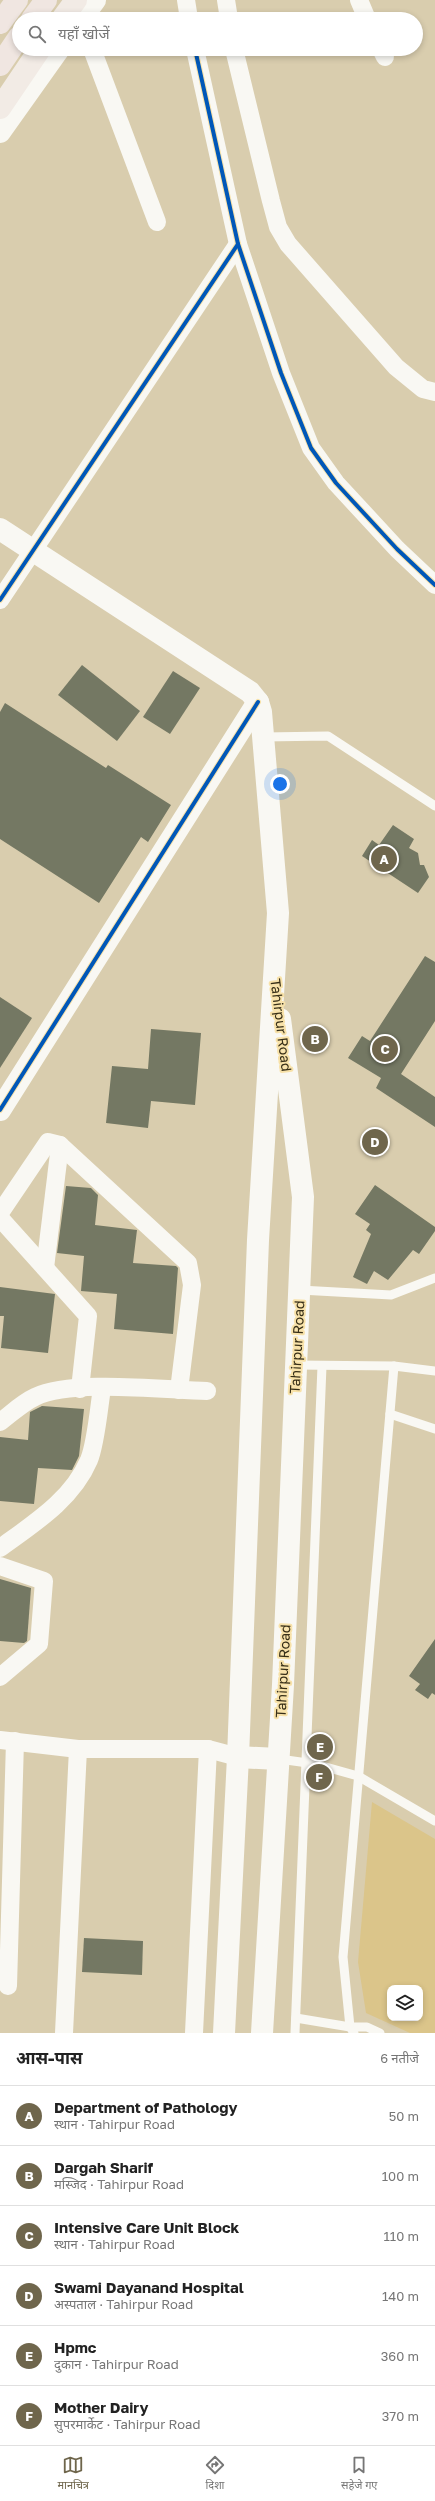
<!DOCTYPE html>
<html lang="hi">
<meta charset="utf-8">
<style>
body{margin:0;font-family:"Golos Text","Noto Sans Devanagari",sans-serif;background:#f6f6f6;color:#222}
.controls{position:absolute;right:12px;bottom:12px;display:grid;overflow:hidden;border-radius:8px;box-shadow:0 2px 6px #0003}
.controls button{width:36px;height:36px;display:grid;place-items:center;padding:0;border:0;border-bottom:1px solid #e0e0e0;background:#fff;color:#222;font:20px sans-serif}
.you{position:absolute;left:280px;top:784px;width:14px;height:14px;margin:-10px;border:3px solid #fff;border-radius:50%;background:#1a73e8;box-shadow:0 0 0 6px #1a73e833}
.badge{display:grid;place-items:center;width:26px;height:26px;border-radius:50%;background:#6f664c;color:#fff;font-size:13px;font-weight:700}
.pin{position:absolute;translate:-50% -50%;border:2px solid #fff;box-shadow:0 1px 4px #0006}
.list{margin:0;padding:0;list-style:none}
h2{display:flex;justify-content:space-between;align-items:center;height:52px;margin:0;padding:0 16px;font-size:17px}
h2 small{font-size:13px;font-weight:400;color:#767676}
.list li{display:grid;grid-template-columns:26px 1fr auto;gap:12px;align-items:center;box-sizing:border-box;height:60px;padding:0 16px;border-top:1px solid #e0e0e0}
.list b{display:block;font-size:15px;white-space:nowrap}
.list p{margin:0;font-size:13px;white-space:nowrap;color:#767676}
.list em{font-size:13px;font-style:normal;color:#767676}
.icon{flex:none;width:22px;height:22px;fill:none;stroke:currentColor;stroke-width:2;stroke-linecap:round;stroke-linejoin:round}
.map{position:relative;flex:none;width:435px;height:2033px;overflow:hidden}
.search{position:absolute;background:#fff;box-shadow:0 2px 6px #0003;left:12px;right:12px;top:12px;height:44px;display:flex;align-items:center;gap:10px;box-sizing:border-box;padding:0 14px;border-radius:22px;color:#767676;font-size:15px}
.sheet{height:412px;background:#fff}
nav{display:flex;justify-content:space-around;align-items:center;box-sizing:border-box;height:56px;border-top:1px solid #e0e0e0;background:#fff;font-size:11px;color:#767676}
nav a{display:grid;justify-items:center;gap:2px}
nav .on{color:#6f664c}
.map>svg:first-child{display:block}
.green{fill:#dbc58a;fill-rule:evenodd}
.building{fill:#747863}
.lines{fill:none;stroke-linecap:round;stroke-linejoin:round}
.service{stroke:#f9f8f3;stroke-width:9}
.minor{stroke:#f9f8f3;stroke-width:18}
.tertiary{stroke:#f9f8f3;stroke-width:22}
.secondary{stroke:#f9f8f3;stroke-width:22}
.primary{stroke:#f2ebe5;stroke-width:22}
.trunk{stroke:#f0e6e1;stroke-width:22}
.cycleway-casing{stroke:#f8e2a9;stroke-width:6}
.cycleway{stroke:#0057b8;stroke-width:4}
.labels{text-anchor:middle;stroke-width:4;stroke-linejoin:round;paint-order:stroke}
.street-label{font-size:14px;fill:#362e17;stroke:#f8e2a9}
</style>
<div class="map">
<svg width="435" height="2033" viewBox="0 0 435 2033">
<rect width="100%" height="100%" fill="#d9cdae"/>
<!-- green -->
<path class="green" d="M372 1802 435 1839V2033H410L366 2013 358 1962ZM390 1988H420V2018H390Z"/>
<!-- building -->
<g class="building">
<polygon points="82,665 140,711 117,741 58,695"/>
<polygon points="173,671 200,688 170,734 143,717"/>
<polygon points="5,703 106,768 108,765 171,805 148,842 141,837 99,903 0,839 0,712"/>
<polygon points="393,825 414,839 409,848 418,853 420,865 424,865 429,877 418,893 362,856 372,840 379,845"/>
<polygon points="425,956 435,962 435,1021 401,1074 435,1097 435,1127 376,1088 381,1078 348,1058 362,1036 370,1041"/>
<polygon points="0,997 32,1018 0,1068"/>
<polygon points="151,1029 201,1033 195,1105 151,1101 148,1128 106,1123 112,1066 148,1069"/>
<polygon points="307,1030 322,1030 322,1047 307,1048"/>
<polygon points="375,1185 435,1227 435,1231 419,1254 413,1250 388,1280 374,1271 367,1284 353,1277 371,1234 366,1230 370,1224 355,1214"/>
<polygon points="66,1186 91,1188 98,1195 95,1225 137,1230 133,1263 176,1266 178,1268 173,1334 114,1329 117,1294 81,1291 84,1256 57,1253"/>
<polygon points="0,1287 55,1294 48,1353 1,1348 4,1316 0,1316"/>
<polygon points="42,1406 84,1409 79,1456 72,1470 38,1468 34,1504 0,1501 0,1437 28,1440 30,1412"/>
<polygon points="0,1579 31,1588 27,1641 24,1643 0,1641"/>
<polygon points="435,1639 435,1695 432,1693 428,1699 415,1690 420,1684 409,1676"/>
<polygon points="84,1938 143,1941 142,1975 82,1972"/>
</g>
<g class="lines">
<!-- service -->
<g class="service">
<polyline points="264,737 328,736 435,806"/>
<polyline points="300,1290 391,1295 435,1278"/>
<polyline points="296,1365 394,1366 435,1371"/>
<polyline points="390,1414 435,1429"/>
<polyline points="279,1759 315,1764 358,1776 435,1821"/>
<polyline points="296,2018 350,2027 354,2033"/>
<polyline points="295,2033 322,1366"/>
<polyline points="380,2033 367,2027 350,2027 343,1957 394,1366"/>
</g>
<!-- minor -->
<g class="minor">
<polyline points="186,0 189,19"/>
<polyline points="226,0 229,19"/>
<polyline points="359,0 367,19"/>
<polyline points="92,49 157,222"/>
<polyline points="195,49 238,244 281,373 311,448 336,483 397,549 435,585"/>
<polyline points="234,49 271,201 278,227 288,244 396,367 423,389 435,392"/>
<polyline points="381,49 385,57"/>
<polyline points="0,600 238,244"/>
<polyline points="0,1213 48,1142 60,1145 188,1263 192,1285 179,1390"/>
<polyline points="0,1218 88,1316 80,1389"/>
<polyline points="45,1268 60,1145"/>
<path d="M0 1422C11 1414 22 1403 35 1397 72 1379 164 1390 207 1391"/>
<path d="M0 1548C33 1524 72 1500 89 1460 96 1443 99 1407 102 1388"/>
<polyline points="0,1566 44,1581 39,1644 0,1677"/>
<polyline points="0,1740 78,1749 208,1749 238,1757"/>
<polyline points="8,1986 15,1741"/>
<polyline points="64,2033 78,1749"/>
<polyline points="194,2033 208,1749"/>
</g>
<!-- tertiary -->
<polyline class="tertiary" points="0,1110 258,702"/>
<!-- secondary -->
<g class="secondary">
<polyline points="81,19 95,0"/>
<polyline points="0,132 59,49"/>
<polyline points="0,529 250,692 258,702 261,712 278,913 258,1240 238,1757 224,2033"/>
<polyline points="238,1757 278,1759"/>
<polyline points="262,2033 283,1685 303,1197 280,1019"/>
</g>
<!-- primary -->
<g class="primary">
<polyline points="62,19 76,0"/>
<polyline points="0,108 40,49"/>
</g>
<!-- trunk -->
<g class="trunk">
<polyline points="32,19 46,0"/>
<polyline points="0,23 17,0"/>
<polyline points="0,65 19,37"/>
</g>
<defs>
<g id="cycleway">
<polyline points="195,49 238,244 281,373 311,448 336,483 397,549 435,585"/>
<polyline points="0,600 238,244"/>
<polyline points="0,1110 258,702"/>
</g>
</defs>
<!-- cycleway casing -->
<use href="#cycleway" class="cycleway-casing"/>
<!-- cycleway -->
<use href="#cycleway" class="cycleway"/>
</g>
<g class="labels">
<!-- street labels -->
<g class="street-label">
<text transform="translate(281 1025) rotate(83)" y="5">Tahirpur Road</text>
<text transform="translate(297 1347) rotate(-87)" y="5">Tahirpur Road</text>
<text transform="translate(283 1671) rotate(-87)" y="5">Tahirpur Road</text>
</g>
</g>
</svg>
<div class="controls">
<button><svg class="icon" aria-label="layers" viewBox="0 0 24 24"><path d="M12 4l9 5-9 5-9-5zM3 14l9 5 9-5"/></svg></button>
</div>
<div class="you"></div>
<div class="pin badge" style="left:384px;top:859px">A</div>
<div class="pin badge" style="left:315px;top:1039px">B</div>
<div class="pin badge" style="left:385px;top:1049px">C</div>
<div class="pin badge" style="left:375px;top:1142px">D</div>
<div class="pin badge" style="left:320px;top:1747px">E</div>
<div class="pin badge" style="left:319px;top:1777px">F</div>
<div class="search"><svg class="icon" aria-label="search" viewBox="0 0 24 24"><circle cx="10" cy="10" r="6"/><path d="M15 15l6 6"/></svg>यहाँ खोजें</div>
</div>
<section class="sheet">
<h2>आस-पास<small>6 नतीजे</small></h2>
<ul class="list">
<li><span class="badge">A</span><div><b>Department of Pathology</b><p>स्थान · Tahirpur Road</p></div><em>50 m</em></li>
<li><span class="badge">B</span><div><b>Dargah Sharif</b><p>मस्जिद · Tahirpur Road</p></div><em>100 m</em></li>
<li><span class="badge">C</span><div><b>Intensive Care Unit Block</b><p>स्थान · Tahirpur Road</p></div><em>110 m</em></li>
<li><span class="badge">D</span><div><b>Swami Dayanand Hospital</b><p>अस्पताल · Tahirpur Road</p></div><em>140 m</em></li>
<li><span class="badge">E</span><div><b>Hpmc</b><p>दुकान · Tahirpur Road</p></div><em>360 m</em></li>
<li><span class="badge">F</span><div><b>Mother Dairy</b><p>सुपरमार्केट · Tahirpur Road</p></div><em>370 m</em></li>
</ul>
</section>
<nav>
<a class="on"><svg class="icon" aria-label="map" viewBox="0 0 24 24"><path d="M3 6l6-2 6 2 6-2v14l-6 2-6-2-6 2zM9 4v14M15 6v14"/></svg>मानचित्र</a>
<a><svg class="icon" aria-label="directions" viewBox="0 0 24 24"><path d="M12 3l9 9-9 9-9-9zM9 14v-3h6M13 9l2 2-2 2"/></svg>दिशा</a>
<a><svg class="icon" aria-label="saved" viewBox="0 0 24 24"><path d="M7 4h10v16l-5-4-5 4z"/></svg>सहेजे गए</a>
</nav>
